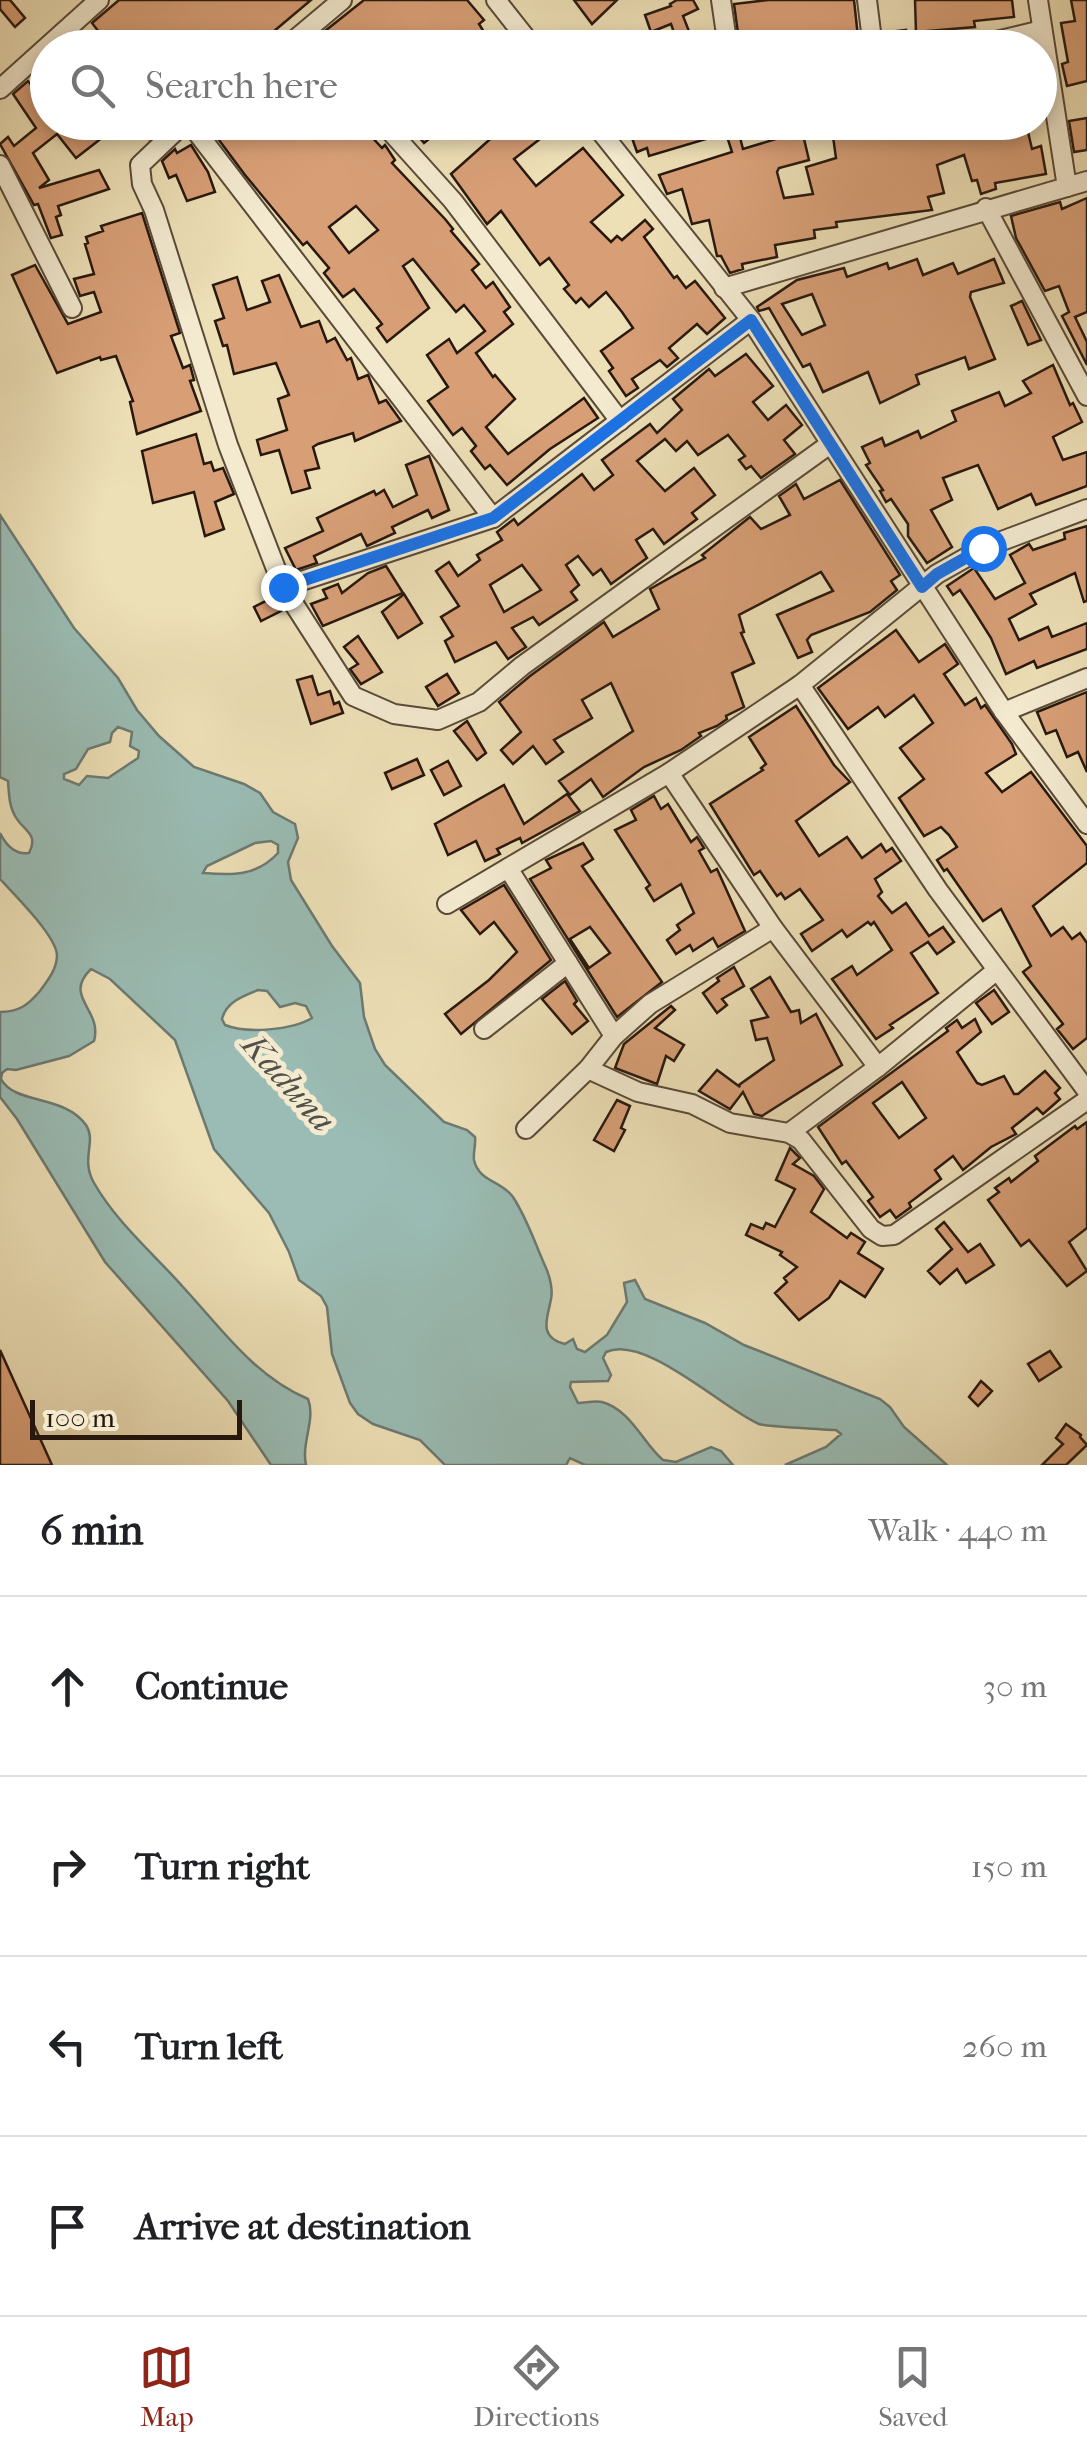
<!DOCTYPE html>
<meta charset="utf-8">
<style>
body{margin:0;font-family:"IM FELL French Canon",serif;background:#f2f2f2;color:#202124}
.scale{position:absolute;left:30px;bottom:25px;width:212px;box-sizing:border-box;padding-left:10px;border:5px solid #28180e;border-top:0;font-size:28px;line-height:35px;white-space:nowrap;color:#28180e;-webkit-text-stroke:8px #f3ead0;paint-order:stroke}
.stop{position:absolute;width:30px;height:30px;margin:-22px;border:8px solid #1a73e8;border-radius:50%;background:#fff}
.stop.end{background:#1a73e8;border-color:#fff;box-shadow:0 2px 10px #0008}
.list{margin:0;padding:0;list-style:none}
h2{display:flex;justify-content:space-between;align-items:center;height:130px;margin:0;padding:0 40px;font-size:42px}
h2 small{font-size:32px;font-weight:400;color:#757577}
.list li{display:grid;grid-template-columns:65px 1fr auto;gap:30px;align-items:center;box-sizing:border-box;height:180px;padding:0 40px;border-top:2px solid #e0e0e0}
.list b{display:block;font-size:38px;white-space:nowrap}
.list em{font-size:32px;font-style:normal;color:#757577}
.icon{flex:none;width:55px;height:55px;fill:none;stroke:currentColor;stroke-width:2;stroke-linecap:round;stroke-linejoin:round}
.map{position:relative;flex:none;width:1087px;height:1465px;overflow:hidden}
.search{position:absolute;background:#fff;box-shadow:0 5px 15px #0003;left:30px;right:30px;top:30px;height:110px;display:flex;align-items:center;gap:25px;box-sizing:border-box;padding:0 35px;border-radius:55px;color:#757577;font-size:38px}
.sheet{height:850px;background:#fff}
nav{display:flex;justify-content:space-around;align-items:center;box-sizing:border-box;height:140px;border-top:2px solid #e0e0e0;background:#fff;font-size:28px;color:#757577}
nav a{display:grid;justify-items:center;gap:5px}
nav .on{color:#8f2418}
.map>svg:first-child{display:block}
.water{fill:#9abcb4;stroke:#6c7a72;stroke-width:2.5;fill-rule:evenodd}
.building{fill:#d89f77;stroke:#28180e;stroke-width:2.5;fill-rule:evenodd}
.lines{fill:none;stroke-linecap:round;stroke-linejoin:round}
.street-casing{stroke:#594a38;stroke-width:22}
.street{stroke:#f3ead0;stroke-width:18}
.route{stroke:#1a73e8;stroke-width:12}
.labels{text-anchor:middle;stroke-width:10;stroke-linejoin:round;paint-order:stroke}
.water-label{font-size:35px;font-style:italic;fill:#505148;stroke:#f3ead0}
</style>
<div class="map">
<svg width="1087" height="1465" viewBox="0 0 1087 1465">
<rect width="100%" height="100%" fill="#eddfb6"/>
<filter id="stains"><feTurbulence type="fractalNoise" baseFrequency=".002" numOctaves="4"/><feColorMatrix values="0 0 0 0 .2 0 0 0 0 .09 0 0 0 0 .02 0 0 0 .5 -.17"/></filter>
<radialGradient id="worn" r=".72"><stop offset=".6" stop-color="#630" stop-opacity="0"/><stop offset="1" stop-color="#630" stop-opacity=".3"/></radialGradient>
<!-- water -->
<path class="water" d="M0 515 74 628 118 678 137 710 159 736 194 767 244 784 260 793 273 812 295 824 298 838 288 862 291 880 332 946 360 983 364 1017 375 1049 385 1065 444 1122 467 1130 475 1137C476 1145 473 1152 474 1160 479 1182 502 1181 513 1197 528 1220 535 1244 546 1268 550 1277 553 1290 551 1299 548 1317 537 1337 565 1344L573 1339 577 1349 585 1352 607 1335 627 1302 624 1283 635 1280 645 1299 705 1323 744 1345 880 1399 890 1407 904 1427 947 1465H785L826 1447 841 1434 836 1430C830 1430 764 1426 759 1424 722 1408 645 1334 606 1352L603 1358 611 1375 608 1381 571 1382 570 1387 578 1403C585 1403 595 1400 602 1402 631 1410 643 1443 663 1460L676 1462 711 1447 721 1451 733 1465H585L570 1458 566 1465H445L420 1440 373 1424 358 1414 350 1403 332 1354 327 1307 321 1296 299 1280 289 1252 269 1213 214 1149 175 1040 110 979 91 969C62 997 103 1009 94 1041L69 1056 16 1070 7 1069 2 1073 1 1079C15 1105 64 1094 86 1125 97 1142 80 1158 94 1183 117 1223 153 1253 183 1287 222 1329 254 1376 308 1399 316 1419 301 1443 306 1465H271L228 1401 105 1262 17 1119 0 1097V1012C19 1012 28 1005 40 991 48 980 57 969 57 955 56 936 14 894 0 879V833C6 845 15 855 29 853 39 833 24 832 15 816 9 806 9 793 8 781L0 777ZM118 727 132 732 130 746 139 751 138 758 108 778 87 776 79 785 64 779V774L76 769 88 749 110 742 112 733ZM271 841 278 845V853C256 877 231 875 203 873L207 866 255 843ZM258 990 267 991 280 1007 295 1003 306 1006 312 1018C292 1030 247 1034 225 1025L222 1019C226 1002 243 996 258 990Z"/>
<!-- building -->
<g class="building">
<polygon points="0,0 10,0 25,18 15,27 0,9"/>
<polygon points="119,0 311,0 273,32 276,36 260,48 81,48 99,32 92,23"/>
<polygon points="364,0 467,0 484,20 479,24 494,48 332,48 320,35"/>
<polygon points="574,0 617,0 592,24"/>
<polygon points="677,0 693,0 698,9 683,16 692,39 678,44 671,24 651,32 645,15 671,6 670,4"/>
<polygon points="768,0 854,0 858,37 850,38 850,48 740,48 734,4"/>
<polygon points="915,0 1012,0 1014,17 974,21 975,27 916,32"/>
<polygon points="1071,0 1087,0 1087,81 1067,86 1062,64 1068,62 1061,23 1075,21"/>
<polygon points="906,30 907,41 890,43 888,32"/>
<polygon points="28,81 42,99 48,95 48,122 70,122 74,127 80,122 91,122 103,137 76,158 57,134 33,153 49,180 39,188 99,170 109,189 58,206 61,215 56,217 62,235 51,238 38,204 34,205 0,144 8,137 14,146 36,128 13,94"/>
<polygon points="1087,118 1087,150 1074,152 1069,121"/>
<polygon points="135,122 151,122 158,131 149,139"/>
<path d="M224 122H282L286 128 293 122H358L382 148 385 145 395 160 392 163 445 219 453 229 451 231 479 264 472 270 486 288 493 282 510 307 504 312 513 324 476 353 493 377 495 375 515 399 486 427 508 454 584 398 598 418 550 449 507 485 490 465 485 469 471 451 476 446 462 428 453 435 428 401 448 387 427 355 449 339 457 353 485 331 464 305 456 312 413 259 403 266 429 308 387 342 377 328 382 324 354 289 343 297 324 273 329 268 307 242 303 245 245 175 213 132ZM356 206 378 230 349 253 329 227Z"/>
<polygon points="407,122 450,122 424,143"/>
<polygon points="490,122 562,122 514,159 536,186 583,148 623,195 591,222 611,242 617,236 622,240 645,220 653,229 644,237 674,278 677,276 686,288 695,281 725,318 707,334 697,324 669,348 678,358 667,367 660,360 632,379 638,388 626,396 609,371 613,368 601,351 633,328 622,312 606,292 589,307 581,298 576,303 564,289 569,285 549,258 540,265 501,211 487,224 451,174 497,133"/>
<polygon points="674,122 753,122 753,126 738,130 743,149 786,136 782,122 800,122 809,160 779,168 777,172 784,198 813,194 806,167 836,158 831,122 852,125 935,122 936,127 948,122 1014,122 1017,135 1028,132 1032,149 1041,146 1046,174 995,183 996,189 981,194 977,180 972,181 964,155 937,165 944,193 928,197 932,210 836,222 837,227 814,230 815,238 775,245 777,257 742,264 743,269 730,273 721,256 717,256 709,220 692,224 682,189 667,194 659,175 732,152 726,133 649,156 647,148 637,152 631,135"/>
<polygon points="191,145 208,172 215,192 187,201 176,175 169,178 162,161 175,149 177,153"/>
<polygon points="1087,198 1087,312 1075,317 1087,342 1087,365 1062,316 1069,312 1059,286 1045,291 1016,238 1011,216 1060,202 1062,209"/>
<polygon points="142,213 180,333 171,336 183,368 190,365 194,380 190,381 201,411 137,434 130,402 133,401 116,356 101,360 100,357 57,373 12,275 35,265 68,324 101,312 94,292 80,296 74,279 94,274 85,244 88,243 86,237 103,231 101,226"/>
<path d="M917 259 923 275 953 263 958 274 994 259 1004 283 971 292 970 297 995 359 969 369 965 357 916 375 919 384 880 403 868 372 823 392 810 364 803 367 769 308 759 311 757 307 797 280 844 268 847 277 887 263 889 269ZM812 294 825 325 802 335 782 304Z"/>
<polygon points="279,275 301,327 319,321 327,342 335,338 347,360 351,358 358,379 368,375 379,403 386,400 401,421 355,441 353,433 318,444 313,447 319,468 305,471 310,488 292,493 279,450 261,455 257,440 287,430 278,399 289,395 276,363 234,374 227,345 223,346 215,321 224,318 213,285 237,277 247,310 270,302 262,281"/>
<polygon points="1022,301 1041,340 1028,345 1011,306"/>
<path d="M746 354 773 386 753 402 768 420 786 405 802 425 784 440 795 454 761 478 751 466 746 469 739 460 745 456 728 435 698 455 687 441 676 451 665 439 637 461 665 491 694 468 715 495 692 513 697 519 664 544 653 529 636 540 647 558 611 584 601 569 593 575 578 556 566 565 579 585 571 592 577 600 539 625 533 617 512 628 526 647 508 659 496 642 455 662 445 641 453 636 441 617 459 606 436 571 449 562 458 576 480 560 477 555 502 540 497 532 514 519 518 525 582 474 594 490 613 475 602 460 650 424 657 433 682 410 673 399 709 369 715 376ZM522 565 541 590 504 612 490 585Z"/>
<polygon points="1053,365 1070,405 1073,403 1082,422 1053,437 1063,460 1087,452 1087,486 1036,505 1031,494 998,509 978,465 943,478 952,500 931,510 952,547 927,563 908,536 908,524 891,499 886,502 880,491 883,490 866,465 870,463 862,447 882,438 885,446 918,431 921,438 956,421 952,411 999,392 1005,406 1031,393 1023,381"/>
<polygon points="196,434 204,464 211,462 214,471 223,468 234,494 215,502 224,529 205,536 194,492 153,503 142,451"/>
<polygon points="429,456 449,510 432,518 428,510 392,527 395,533 367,546 361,534 314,556 317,563 296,570 285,548 323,531 317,518 374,491 376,495 384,490 393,507 417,495 406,465"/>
<polygon points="840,480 900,575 891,581 897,590 870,612 811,635 807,640 812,652 798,658 777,615 833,591 821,572 739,615 744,632 741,633 754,663 732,673 744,707 726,716 727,719 717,726 699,733 701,736 681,750 644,767 603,797 591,779 570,795 559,781 633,731 611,683 582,700 592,718 554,740 563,752 546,764 533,746 513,764 501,750 521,732 499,702 530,676 604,622 613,637 659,609 650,589 705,558 702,555 750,517 761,529 790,515 779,496 796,484 804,499"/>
<polygon points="1087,526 1087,601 1084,602 1075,573 1030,594 1036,604 1009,619 1019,640 1048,627 1052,637 1087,623 1087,649 1037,668 1034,661 1006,674 991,638 972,608 960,590 953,595 947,586 974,568 995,599 1025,583 1010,555 1029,544 1033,550 1065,539 1064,533"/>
<polygon points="386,566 403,593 323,626 311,604 327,598 323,590 338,584 342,593 368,573"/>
<polygon points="404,594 422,623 398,638 382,612"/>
<polygon points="274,597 281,611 261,621 254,607"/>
<polygon points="896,630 919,662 945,644 958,664 944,674 965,705 976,698 981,708 985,705 1012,744 1016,754 986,773 1002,792 1031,772 1087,846 1087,863 1033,906 1051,936 1063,927 1072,939 1080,933 1087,943 1087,1038 1073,1049 1057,1029 1063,1024 1023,972 1031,966 1001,909 983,921 947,869 944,871 937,860 957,847 949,835 941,827 924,836 899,798 924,779 900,748 933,723 914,695 885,717 878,707 848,729 818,688"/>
<polygon points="358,636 382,672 361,684 350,669 358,664 344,647"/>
<polygon points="447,674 459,693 438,706 426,687"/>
<polygon points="312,676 318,695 330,691 334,704 339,702 343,713 311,724 297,680"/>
<polygon points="1087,692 1087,772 1078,752 1067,757 1056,730 1046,734 1037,712"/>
<polygon points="796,706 834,765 850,782 796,821 819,856 847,837 862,858 881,844 886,852 892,848 901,861 875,879 882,892 878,896 892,913 906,903 929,936 943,927 954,942 937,954 928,942 911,953 938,993 890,1025 893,1028 876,1039 832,979 852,966 857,975 892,950 874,922 871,925 868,922 847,937 842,930 812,951 801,934 823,920 800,889 785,899 781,893 777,896 760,871 754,875 710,804 763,770 761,768 766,764 749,737"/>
<polygon points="467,721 486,753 477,760 454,731"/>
<polygon points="417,759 424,775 392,789 385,773"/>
<polygon points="448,761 461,786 444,795 431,770"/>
<polygon points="504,785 524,824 567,794 580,811 522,843 520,838 497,849 500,854 485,861 476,841 448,855 435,824"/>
<polygon points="654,796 661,809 668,804 691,842 697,837 704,848 699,851 711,872 717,869 745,931 718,947 713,938 693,951 690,945 676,954 667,940 680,930 677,925 694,913 681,884 654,901 646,888 650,885 615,830 636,820 631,810"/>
<path d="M583 843 593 859 582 866 662 982 617 1017 530 879 551 868 546 860ZM590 927 610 953 589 968 570 939Z"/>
<polygon points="504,885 551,960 461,1034 445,1014 489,980 517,952 494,922 480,934 461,910"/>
<polygon points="734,967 744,986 722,999 727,1005 717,1013 703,993 719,981 717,978"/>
<polygon points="770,977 791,1012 799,1010 801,1023 816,1014 842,1065 762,1116 754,1114 743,1092 730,1109 699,1091 717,1070 740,1087 739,1085 774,1060 767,1038 756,1040 751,1021 768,1017 751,989"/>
<polygon points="565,981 577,1001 574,1004 588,1021 572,1034 542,999"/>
<polygon points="994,990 1009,1012 992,1024 976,1003"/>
<polygon points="671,1006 675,1010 655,1028 684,1045 674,1061 666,1056 657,1084 615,1068 624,1044"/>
<path d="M975 1019 981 1032 957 1052 977 1083 982 1085 1004 1076 1014 1094H1018L1045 1071 1060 1088 1055 1093 1060 1099 1043 1114 1037 1108 1012 1128 1016 1134 991 1147 963 1170 953 1156 935 1170 941 1179 909 1203 911 1207 896 1218 890 1210 880 1217 868 1201 873 1197 846 1161 842 1164 818 1127 948 1031 946 1028 957 1020 962 1028ZM902 1082 926 1118 899 1138 873 1103Z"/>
<polygon points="617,1100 630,1106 621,1128 625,1130 614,1151 594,1140"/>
<polygon points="1087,1122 1087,1228 1069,1242 1087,1271 1067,1286 1029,1240 1021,1246 988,1200 999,1192 995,1188 1009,1178 1011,1182 1038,1161 1035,1156 1075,1126 1077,1129"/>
<polygon points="790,1148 800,1158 793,1164 814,1176 824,1189 811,1212 847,1238 851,1233 865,1242 858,1253 883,1269 865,1297 840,1281 829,1298 799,1320 775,1293 787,1282 784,1278 797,1267 780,1255 782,1252 746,1235 751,1224 763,1229 766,1223 775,1227 795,1189 776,1180"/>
<polygon points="944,1222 968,1252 980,1244 994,1265 966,1283 957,1269 940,1284 928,1271 952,1249 936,1229"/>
<polygon points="0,1350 52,1465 0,1465"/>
<polygon points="1050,1351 1061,1367 1039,1381 1028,1364"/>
<polygon points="981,1381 992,1391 978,1406 969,1397"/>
<polygon points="1066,1424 1081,1435 1080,1437 1087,1445 1066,1465 1042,1465 1063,1444 1056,1438"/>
</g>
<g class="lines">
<defs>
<g id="street">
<polyline points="496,0 534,48"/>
<polyline points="721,0 728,48"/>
<polyline points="867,0 873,48"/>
<polyline points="1038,0 1067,187"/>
<polyline points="285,48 342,0"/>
<polyline points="967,48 1042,30"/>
<polyline points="0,89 99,0"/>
<polyline points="185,122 140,165 142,184 154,210 228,445 283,587 353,696 394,714 438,720 479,702 522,666 830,444"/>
<polyline points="189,122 493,518 283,587"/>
<polyline points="382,122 453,201 620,421"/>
<polyline points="593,122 751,320 1004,712 1087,824"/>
<polyline points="597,128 620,122"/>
<polyline points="0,165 72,308"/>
<polyline points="986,208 1087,396"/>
<polyline points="724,288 1087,181"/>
<polyline points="493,518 751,320"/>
<polyline points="800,685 938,890 1087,1091"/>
<polyline points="1004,712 1087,678"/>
<polyline points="669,773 773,928 878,1067"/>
<polyline points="447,904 508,868"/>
<polyline points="484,1029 568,963"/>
<polyline points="614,1036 508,868 669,773 800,685 937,574 983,548 1087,509"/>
<polyline points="588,1069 638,1092 692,1104 730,1123 789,1133 801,1140 871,1229 882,1236 894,1235 1087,1100"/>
<polyline points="526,1129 588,1069 614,1036 650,1004 773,928"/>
<polyline points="789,1133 878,1067 997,970"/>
</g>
</defs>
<!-- street casing -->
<use href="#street" class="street-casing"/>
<!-- street -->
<use href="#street" class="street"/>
</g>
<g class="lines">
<!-- route -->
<polyline class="route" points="283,587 493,518 751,320 922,587 937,574 983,548"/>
</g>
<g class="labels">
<!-- water labels -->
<g class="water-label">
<text transform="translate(289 1082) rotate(48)" y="12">Kaduna</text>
</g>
</g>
<rect width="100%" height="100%" filter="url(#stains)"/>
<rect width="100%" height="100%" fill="url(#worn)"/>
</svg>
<div class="scale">100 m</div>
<div class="stop" style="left:983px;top:548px"></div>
<div class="stop end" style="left:283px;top:587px"></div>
<div class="search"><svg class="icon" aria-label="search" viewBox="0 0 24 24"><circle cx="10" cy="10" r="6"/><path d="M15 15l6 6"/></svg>Search here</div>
</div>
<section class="sheet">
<h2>6 min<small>Walk · 440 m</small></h2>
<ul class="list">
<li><svg class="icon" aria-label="ahead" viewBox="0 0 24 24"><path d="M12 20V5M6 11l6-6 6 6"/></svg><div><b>Continue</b></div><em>30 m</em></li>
<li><svg class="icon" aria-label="right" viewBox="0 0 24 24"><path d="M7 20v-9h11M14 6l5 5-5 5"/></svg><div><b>Turn right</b></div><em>150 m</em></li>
<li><svg class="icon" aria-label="left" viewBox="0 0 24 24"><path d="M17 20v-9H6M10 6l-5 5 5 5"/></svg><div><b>Turn left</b></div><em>260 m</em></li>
<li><svg class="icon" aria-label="arrive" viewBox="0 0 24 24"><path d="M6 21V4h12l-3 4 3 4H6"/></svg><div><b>Arrive at destination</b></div></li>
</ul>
</section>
<nav>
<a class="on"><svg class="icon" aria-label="map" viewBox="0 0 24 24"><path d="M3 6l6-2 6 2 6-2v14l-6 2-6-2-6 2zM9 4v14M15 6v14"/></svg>Map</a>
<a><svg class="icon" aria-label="directions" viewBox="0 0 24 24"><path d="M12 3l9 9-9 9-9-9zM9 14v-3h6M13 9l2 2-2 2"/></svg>Directions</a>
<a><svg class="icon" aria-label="saved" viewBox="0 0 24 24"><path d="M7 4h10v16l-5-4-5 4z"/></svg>Saved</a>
</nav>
